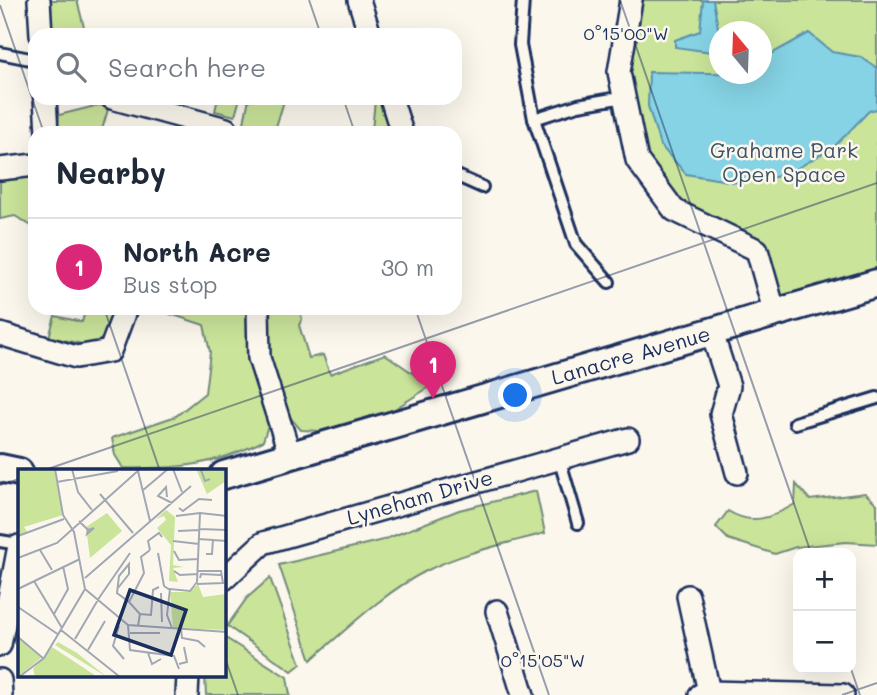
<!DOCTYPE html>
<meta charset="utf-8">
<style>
body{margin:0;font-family:Mali,sans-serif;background:#f2f2f3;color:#1f2937}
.controls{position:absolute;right:21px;bottom:21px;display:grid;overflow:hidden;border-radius:14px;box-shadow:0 7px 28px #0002}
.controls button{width:63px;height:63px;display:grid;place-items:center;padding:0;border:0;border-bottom:2px solid #e0e1e3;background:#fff;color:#1f2937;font:35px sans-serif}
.compass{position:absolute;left:709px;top:21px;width:63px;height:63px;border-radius:50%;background:#fff;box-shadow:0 7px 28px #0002;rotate:341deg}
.you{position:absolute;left:516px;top:396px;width:24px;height:24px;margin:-18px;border:5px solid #fff;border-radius:50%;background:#1a73e8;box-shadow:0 0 0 10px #1a73e833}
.badge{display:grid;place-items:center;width:46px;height:46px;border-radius:50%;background:#db2777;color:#fff;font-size:23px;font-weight:700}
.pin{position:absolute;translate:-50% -58px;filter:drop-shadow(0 2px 4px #0008)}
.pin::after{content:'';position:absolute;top:37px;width:24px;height:21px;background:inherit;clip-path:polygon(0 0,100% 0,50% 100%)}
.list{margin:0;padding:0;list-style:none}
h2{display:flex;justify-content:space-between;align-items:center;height:91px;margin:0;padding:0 28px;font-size:30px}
h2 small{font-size:23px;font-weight:400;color:#747a83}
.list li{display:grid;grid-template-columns:46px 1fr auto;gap:21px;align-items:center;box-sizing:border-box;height:98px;padding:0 28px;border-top:2px solid #e0e1e3}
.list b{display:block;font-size:26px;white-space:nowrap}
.list p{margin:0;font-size:23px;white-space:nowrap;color:#747a83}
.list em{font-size:23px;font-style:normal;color:#747a83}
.icon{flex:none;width:38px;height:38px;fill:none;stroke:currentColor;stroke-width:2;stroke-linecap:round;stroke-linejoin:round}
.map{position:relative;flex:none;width:877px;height:695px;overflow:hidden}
.search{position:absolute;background:#fff;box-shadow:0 7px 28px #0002;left:28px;top:28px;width:434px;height:77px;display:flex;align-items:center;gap:18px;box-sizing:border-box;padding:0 24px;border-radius:21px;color:#747a83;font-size:26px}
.panel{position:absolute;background:#fff;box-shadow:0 7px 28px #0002;left:28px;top:126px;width:434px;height:189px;border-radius:21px}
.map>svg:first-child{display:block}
.green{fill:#cae49a;stroke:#728a7c;stroke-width:2;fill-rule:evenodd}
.water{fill:#85d3e4;stroke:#5b91ae;stroke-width:2}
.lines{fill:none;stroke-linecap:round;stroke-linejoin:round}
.service-casing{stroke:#1b2f5e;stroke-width:16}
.minor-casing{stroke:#1b2f5e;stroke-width:26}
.tertiary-casing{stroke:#1b2f5e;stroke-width:32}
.service{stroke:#fbf7ec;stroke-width:10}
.minor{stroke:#fbf7ec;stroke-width:21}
.tertiary{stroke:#fbf7ec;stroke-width:26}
.ticks{fill:none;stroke:#1b2f5e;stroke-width:2;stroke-opacity:0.45}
.labels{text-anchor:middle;stroke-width:5;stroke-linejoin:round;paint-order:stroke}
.park-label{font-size:21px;fill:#3e536a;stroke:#fbf7ec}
.street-label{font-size:21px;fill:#1b2f5e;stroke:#fbf7ec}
.inset-road{fill:none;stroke:#a1a7b3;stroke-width:2}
.view{fill:#1b2f5e;fill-opacity:0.15;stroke:#1b2f5e;stroke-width:3.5}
.inset-edge{fill:none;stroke:#1b2f5e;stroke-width:3.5}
.ticks-label{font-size:18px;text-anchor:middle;fill:#1b2f5e;stroke:#fbf7ec;stroke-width:5;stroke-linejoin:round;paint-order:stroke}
</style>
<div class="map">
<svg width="877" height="695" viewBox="0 0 877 695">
<rect width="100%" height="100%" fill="#fbf7ec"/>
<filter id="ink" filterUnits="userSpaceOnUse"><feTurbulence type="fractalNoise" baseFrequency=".0143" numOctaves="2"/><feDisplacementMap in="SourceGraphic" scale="14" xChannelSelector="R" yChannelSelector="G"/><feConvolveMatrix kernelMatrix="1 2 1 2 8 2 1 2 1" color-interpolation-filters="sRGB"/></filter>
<g filter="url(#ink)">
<!-- green -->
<g class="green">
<polygon points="46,0 77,0 86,35 48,35"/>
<path d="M630 0H877V283L776 313 758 251 678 211 636 160 620 73ZM720 32H762V74H720Z"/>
<polygon points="218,98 240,98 235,116 215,111"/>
<polygon points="249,98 285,98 274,133 242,133"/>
<polygon points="375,100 381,102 392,133 372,130"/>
<polygon points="99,105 109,106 101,133 57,133 59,115"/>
<polygon points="32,174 35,178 35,228 15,216 0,219 0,177"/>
<polygon points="86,308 116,308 108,334 92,346 49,337 55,316 82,322"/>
<path d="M152 308H250L251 364 269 422 263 441C214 466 177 469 123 468L115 455 112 438 176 416 205 393 210 352 204 325Z"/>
<polygon points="268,308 300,308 302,319 299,325 309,358 323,355 330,374 385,354 431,386 393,410 320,431 301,430 287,414 266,360"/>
<path d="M796 484 810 500 865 493 877 504V544L846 542 796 547 775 554 728 539 716 527 728 511C752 526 771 518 795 504Z"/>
<path d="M536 491 545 533C505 544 464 552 426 571 383 593 347 629 311 660L279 565 383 540 459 510Z"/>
<polygon points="270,578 301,664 292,671 227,626 247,598"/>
<polygon points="224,637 287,677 290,695 206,695 205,676 224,676"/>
</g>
<!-- water -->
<g class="water">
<polygon points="703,0 713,0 719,33 719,53 675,47 675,40 700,31"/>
<polygon points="809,33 832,52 861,57 877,68 877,109 869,111 835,146 786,175 740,183 686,174 660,145 648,106 649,72 762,74 762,59"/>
</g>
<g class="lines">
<defs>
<g id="service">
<polyline points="523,0 520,45 534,119 576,244 609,282"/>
<polyline points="0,53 35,60"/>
<polyline points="534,119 578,105 624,97"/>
<polyline points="455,175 482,187"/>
<polyline points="795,423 877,398"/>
<polyline points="559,458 578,523"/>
<polyline points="0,541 19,544"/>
</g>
<g id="minor">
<polyline points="39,0 41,35"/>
<polyline points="359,0 370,35"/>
<polyline points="631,0 619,72 637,160 674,210 757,250 775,314"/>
<polyline points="45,98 47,133"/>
<polyline points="112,98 226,129"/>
<polyline points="391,98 402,133"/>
<polyline points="0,169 35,165"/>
<polyline points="258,308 259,358 290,455"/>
<polyline points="712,333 729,386 721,414 737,473"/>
<polyline points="0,334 76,357 110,351 126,308"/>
<polyline points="224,579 263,543 628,439"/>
<polyline points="688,596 709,692"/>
<polyline points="497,611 523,695"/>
<polyline points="0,645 19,546"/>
<polyline points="0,680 1,695"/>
<polyline points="187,695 188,676"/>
<polyline points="700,695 709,692 843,695"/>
</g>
<g id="tertiary">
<polyline points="0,468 19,472"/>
<polyline points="224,475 877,283"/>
</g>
</defs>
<!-- service casing -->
<use href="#service" class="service-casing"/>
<!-- minor casing -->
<use href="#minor" class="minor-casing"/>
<!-- tertiary casing -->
<use href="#tertiary" class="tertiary-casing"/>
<!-- service -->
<use href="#service" class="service"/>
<!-- minor -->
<use href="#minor" class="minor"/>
<!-- tertiary -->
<use href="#tertiary" class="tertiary"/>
</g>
</g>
<!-- ticks -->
<path class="ticks" d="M309 0 321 35M620 0 811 553M0 5 44 133M343 98 355 133M104 308 160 471M415 308 549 695M42 471 877 183M0 485 19 479M224 655 238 695M851 669 860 695M842 695 877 683"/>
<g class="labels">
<!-- park labels -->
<g class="park-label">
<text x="784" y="158">Grahame Park<tspan x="784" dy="24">Open Space</tspan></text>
</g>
<!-- street labels -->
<g class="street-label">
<text transform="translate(631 356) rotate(-16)" y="7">Lanacre Avenue</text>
<text transform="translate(420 498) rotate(-16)" y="7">Lyneham Drive</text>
</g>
</g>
<!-- overview -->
<g transform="translate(18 469)">
<rect width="208" height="208" fill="#fbf7ec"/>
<path d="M0 0H36L45 46 6 58 10 64 0 67ZM178 0H208V12L189 25ZM148 41 157 48 155 96 166 98 155 99 160 113 151 112 153 76 139 59 148 51 146 47 138 50ZM89 44 104 62 72 89 68 58ZM180 115 185 128 208 125V161L155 159 152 123H171ZM0 168 23 189 0 208ZM40 173 59 184 89 208 37 176ZM34 178 75 205 79 208H17L15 200Z" fill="#cae49a"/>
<path class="inset-road" d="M54 0 60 23 74 41M155 0 164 23M187 0 183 1 187 12 192 10M120 2 132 52M39 13 100 2M124 22 150 0M82 25 115 64M149 28 148 18 140 27 154 34M161 39 165 42 181 30 194 31M158 47 182 44 209 47M61 52 70 61 76 59 69 65 70 61M181 60 209 61M160 62 181 61M0 67 46 50M181 70 209 72M155 72 181 75M22 81 34 101M132 81 130 72 141 64 144 68M156 82 161 91 180 90M140 84 146 117 152 121M188 85H194L195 70M0 89 39 74 122 0M156 102 162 106 180 105M67 109 173 17M182 109 183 105 203 106M16 112 44 159M179 115 205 114 203 102H180M100 119 111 105V95L101 107 99 124 111 133M0 120 62 90M67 120 110 156 209 163M143 124 144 153M81 129 112 84M0 138 41 166M36 145 50 120 45 97M122 145 133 146 135 121 141 118M110 156 112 181 156 187 161 200M101 157 95 177 106 190M120 157 122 145 111 133 126 104 123 88 132 81M154 159 149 146 152 120 172 122 179 113 182 44M163 159 164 169 180 172 187 178M43 161 102 208M112 164H142M0 168 26 190M57 170 81 129M70 181 87 152M130 184 134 195 143 190M161 195 169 193 166 178M1 208 26 189 67 120 56 63 45 46 37 0"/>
<path class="view" d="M112 121 168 141 153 186 96 166Z"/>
<rect width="208" height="208" class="inset-edge"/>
</g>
<g class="ticks-label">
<text x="626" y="40">0°15'00"W</text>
<text x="543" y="667">0°15'05"W</text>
</g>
</svg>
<div class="controls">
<button>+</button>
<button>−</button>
</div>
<svg class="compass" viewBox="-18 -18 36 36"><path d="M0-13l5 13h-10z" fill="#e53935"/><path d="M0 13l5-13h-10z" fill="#747a83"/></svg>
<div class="you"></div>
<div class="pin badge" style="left:433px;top:399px">1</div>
<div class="search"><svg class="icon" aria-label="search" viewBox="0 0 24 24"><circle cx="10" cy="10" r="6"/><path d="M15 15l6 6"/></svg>Search here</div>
<section class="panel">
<h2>Nearby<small></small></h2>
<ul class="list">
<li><span class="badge">1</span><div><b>North Acre</b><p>Bus stop</p></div><em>30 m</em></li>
</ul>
</section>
</div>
